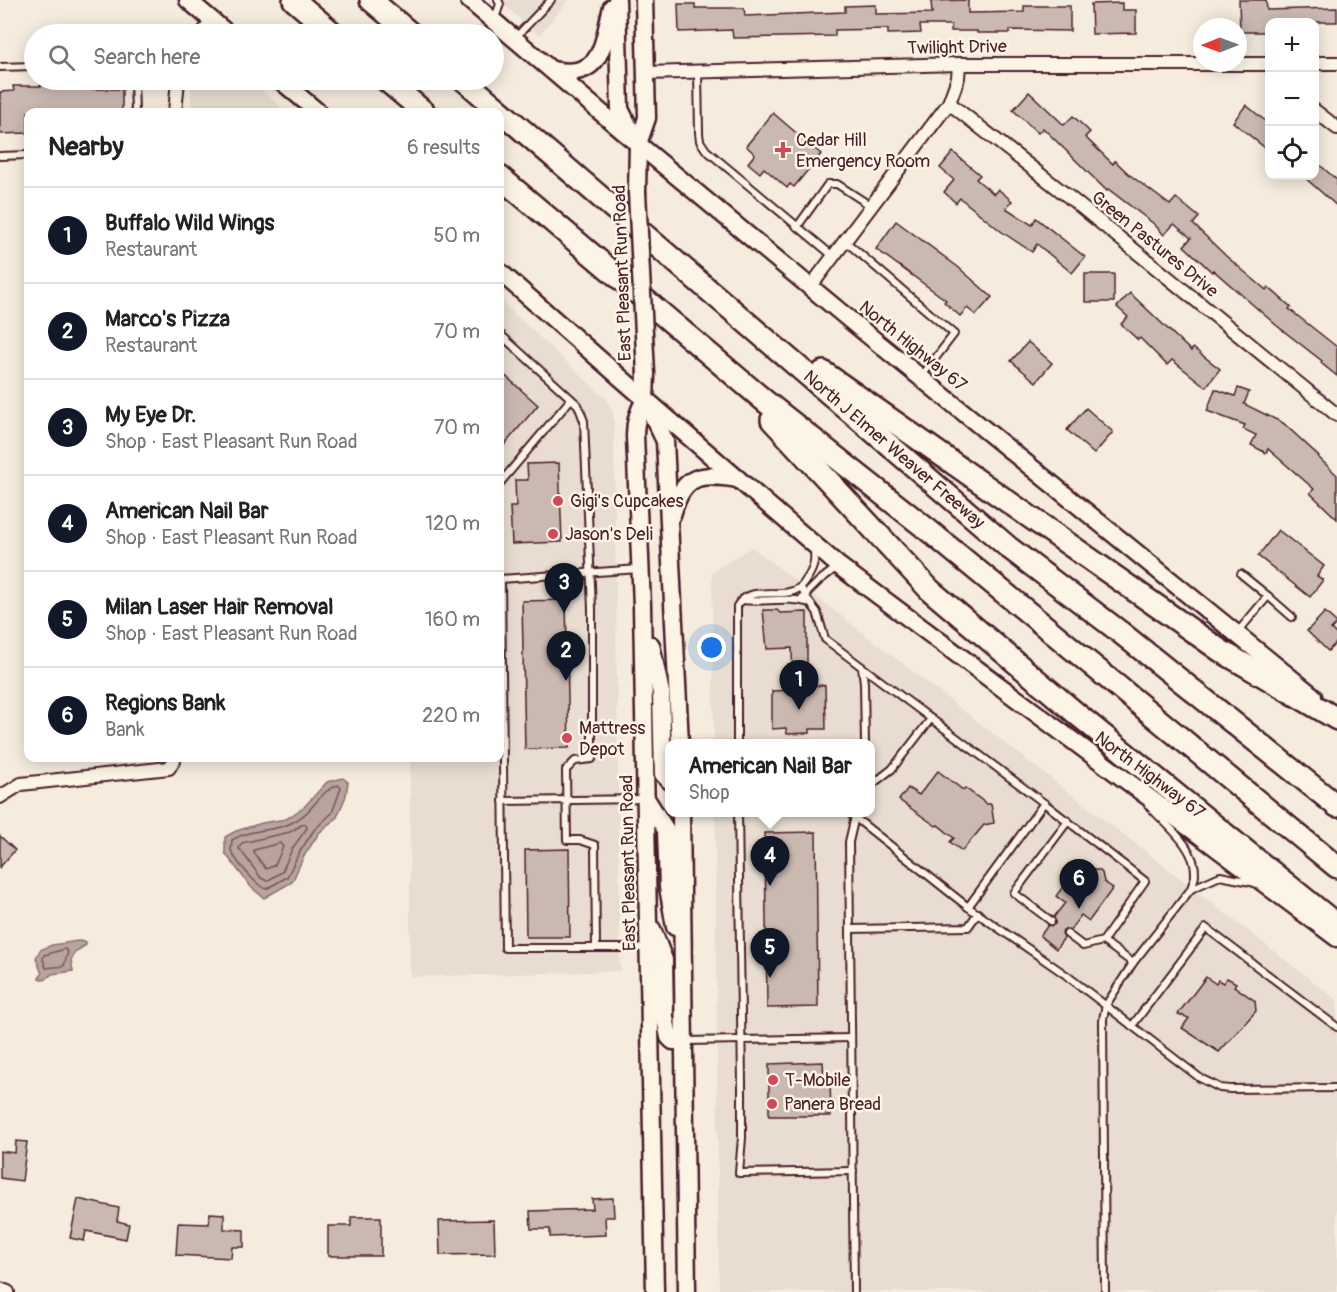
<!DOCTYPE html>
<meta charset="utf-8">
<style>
body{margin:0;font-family:Pangolin,sans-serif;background:#f2f2f2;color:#222}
.controls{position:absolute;right:18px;top:18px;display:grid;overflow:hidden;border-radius:12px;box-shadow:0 3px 15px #0003}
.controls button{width:54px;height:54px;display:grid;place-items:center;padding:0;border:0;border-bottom:2px solid #e0e0e0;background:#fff;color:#222;font:30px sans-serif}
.compass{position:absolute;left:1193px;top:18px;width:54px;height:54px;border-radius:50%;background:#fff;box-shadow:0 3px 15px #0003;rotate:269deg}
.you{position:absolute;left:712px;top:648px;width:21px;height:21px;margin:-15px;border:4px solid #fff;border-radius:50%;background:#1a73e8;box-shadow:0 0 0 9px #1a73e833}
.badge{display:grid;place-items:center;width:39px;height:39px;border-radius:50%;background:#111827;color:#fff;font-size:20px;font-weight:700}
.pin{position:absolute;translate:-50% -50px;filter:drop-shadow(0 2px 3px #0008)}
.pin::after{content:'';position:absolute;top:32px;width:21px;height:18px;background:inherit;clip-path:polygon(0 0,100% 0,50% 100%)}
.popup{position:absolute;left:665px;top:739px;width:210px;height:78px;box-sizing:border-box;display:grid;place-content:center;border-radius:12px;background:#fff;filter:drop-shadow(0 2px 4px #0005);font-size:20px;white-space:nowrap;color:#767676}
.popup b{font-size:22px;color:#222}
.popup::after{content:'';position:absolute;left:50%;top:100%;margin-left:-12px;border:12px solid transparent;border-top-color:#fff}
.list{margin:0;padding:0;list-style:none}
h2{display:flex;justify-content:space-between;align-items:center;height:78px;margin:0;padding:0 24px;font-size:26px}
h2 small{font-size:20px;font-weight:400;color:#767676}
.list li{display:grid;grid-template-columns:39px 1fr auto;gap:18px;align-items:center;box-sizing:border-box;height:96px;padding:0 24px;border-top:2px solid #e0e0e0}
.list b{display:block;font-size:22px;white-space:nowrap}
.list p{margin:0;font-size:20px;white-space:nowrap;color:#767676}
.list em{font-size:20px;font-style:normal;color:#767676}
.icon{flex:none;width:33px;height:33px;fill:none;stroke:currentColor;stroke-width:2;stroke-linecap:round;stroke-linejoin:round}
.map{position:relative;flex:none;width:1337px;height:1292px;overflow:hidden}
.search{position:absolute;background:#fff;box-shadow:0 3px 15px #0003;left:24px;top:24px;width:480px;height:66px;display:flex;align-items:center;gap:15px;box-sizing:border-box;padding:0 21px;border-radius:33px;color:#767676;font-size:22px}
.panel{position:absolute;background:#fff;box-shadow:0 3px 15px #0003;left:24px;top:108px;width:480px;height:654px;border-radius:12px}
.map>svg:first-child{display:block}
.built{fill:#e8ddd0}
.water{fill:#b8a39e;stroke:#8c6e70;stroke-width:1.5}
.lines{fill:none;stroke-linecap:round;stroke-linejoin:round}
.shore{stroke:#765459;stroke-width:1.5}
.building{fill:#cab9b1;stroke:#4a1f2b;stroke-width:1.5}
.service-casing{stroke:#4a1f2b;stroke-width:10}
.minor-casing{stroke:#4a1f2b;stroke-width:16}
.secondary-casing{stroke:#4a1f2b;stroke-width:21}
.motorway-casing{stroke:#4a1f2b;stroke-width:26}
.service{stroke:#fcf5e5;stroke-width:6}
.minor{stroke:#fcf5e5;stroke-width:12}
.secondary{stroke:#fcf5e5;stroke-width:16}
.motorway{stroke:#fcf5e5;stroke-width:21}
.secondary-bridge-casing{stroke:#4a1f2b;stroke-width:21;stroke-linecap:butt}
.secondary-bridge{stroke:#fcf5e5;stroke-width:16}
.poi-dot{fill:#d1495b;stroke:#fcf5e5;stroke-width:2}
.labels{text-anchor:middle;stroke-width:5;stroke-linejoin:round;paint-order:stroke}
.street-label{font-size:18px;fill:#4a1f2b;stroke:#fcf5e5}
.poi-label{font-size:18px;fill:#4a1f2b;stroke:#fcf5e5;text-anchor:start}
</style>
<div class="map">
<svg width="1337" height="1292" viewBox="0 0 1337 1292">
<rect width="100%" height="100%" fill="#f5ecde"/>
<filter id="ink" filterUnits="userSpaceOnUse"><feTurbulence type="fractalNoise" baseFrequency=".0167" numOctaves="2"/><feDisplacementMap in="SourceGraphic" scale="12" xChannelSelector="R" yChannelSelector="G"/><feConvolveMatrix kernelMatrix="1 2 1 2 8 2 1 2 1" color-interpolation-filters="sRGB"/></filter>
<g filter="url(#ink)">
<!-- built -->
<g class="built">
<polygon points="498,0 569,0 539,35"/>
<polygon points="196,80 250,80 287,112 191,112 191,85"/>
<polygon points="500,300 607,400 614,415 620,971 410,977 410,758 500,758"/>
<polygon points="752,547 1337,1000 1337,1292 719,1292 715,813 870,812 870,744 714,743 712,572"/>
</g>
<!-- water -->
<g class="water">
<polygon points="343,778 348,782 346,796 337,817 319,833 304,856 292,882 264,898 251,887 225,853 225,837 236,831 262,823 286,819 304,807 327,782"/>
<polygon points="78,941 86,942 86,945 75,952 71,960 73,971 52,974 45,980 39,978 42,974 36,958 40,950 52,945"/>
</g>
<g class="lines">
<!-- shore -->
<g class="shore">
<path d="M338 785 341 788 332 813 314 830 299 853 287 877 266 889C258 887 234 860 231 850 231 848 232 842 232 840 251 828 275 832 291 823 297 820 305 815 310 809 319 800 325 789 338 785Z"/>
<polygon points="303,824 306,825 307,828 292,849 282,872 267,881 261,878 239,848 242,843 290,832"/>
<polygon points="280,843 283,847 275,865 266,869 254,853 254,850"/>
<polygon points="65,949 68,952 64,966 46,968 43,959 44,955"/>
</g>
</g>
<!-- building -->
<g class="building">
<polygon points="968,0 968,13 1024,12 1024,6 1070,6 1070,31 1010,30 1010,33 977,33 977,31 951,31 951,25 920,25 921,33 888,34 888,29 835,30 835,36 733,38 732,30 679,32 678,4 695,4 695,8 744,8 745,16 845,12 845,6 876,5 876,14 932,13 931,1"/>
<polygon points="1239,0 1266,0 1267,10 1337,8 1337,22 1267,22 1267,32 1240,32"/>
<polygon points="1122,3 1122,10 1136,10 1136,33 1092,34 1091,4"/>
<polygon points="41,80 67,80 67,85 91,85 92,89 122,89 122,112 28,112 28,133 0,134 0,92 14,91 13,86 41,86"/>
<polygon points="1029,92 1064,125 1073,116 1090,132 1085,137 1113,164 1115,161 1130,175 1170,205 1176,198 1199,217 1193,224 1226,256 1266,290 1268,287 1291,307 1289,309 1337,347 1337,376 1321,363 1322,361 1276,325 1213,270 1212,272 1184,246 1191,238 1174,224 1164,235 1154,224 1108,189 1107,191 1043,128 1038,133 1013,110"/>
<polygon points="1246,105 1269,124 1269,151 1233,122"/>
<polygon points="773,113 821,154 794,187 790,184 787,188 764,168 760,173 748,163 755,154 746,146"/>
<polygon points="953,152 980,175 976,179 994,194 998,189 1012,201 1006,208 1032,225 1036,218 1085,257 1072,273 1037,244 1032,252 1002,232 960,198 956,203 944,192 954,180 940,168"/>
<polygon points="1314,160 1337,180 1337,206 1303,176 1314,176"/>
<polygon points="896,221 958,267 992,297 976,315 967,308 960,316 944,302 946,300 876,249"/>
<rect x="1085" y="274" width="29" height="28"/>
<polygon points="1130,293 1191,351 1193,348 1220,369 1206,387 1172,360 1167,365 1140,338 1138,340 1121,324 1128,317 1117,307"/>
<polygon points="1028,342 1052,363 1036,382 1011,361"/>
<polygon points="500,371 538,405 500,450"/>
<polygon points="1238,388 1249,392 1244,404 1283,423 1319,456 1318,457 1337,475 1337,519 1310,493 1314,489 1268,449 1266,453 1251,445 1256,435 1243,429 1245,425 1207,411 1215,389 1235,396"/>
<polygon points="1086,408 1113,432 1094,454 1067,430"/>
<polygon points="559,463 562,542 512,544 510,507 516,507 515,480 528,480 527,464"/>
<polygon points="1278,530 1324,566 1317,576 1323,580 1310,597 1258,556"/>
<polygon points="566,600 569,748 525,749 522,601"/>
<polygon points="763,610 777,610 780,613 807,612 807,686 825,685 826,729 810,729 810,733 787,734 786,728 772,729 772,691 793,690 792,648 767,649"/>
<polygon points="1325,612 1337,623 1331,629 1337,635 1337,642 1328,651 1307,631"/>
<polygon points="938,771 963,790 965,788 987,804 991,804 994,823 984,825 962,851 950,842 954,838 938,825 936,826 899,800 908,788 919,795"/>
<polygon points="816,832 818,1007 767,1008 765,833"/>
<polygon points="0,836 15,850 0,867"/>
<polygon points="569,849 570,937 526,937 525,850"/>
<polygon points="1081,863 1089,870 1099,870 1102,873 1104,882 1113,888 1089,921 1081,915 1070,930 1063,930 1062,934 1064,938 1056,949 1040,936 1048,925 1052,926 1055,924 1054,917 1065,903 1056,896"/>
<polygon points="1206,977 1216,984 1218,980 1223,983 1227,978 1236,983 1234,986 1255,1001 1256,1011 1219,1052 1182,1028 1189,1018 1178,1014"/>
<polygon points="823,1062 824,1081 830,1081 831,1116 769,1116 769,1064"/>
<polygon points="16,1141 27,1142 22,1181 0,1178 0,1151 15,1153"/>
<polygon points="613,1198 614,1217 605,1217 606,1235 550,1237 550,1229 531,1229 530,1211 593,1209 592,1199"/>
<polygon points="78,1199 119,1208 117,1221 129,1224 126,1239 86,1231 84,1241 70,1238"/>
<polygon points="210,1213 224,1214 224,1229 244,1230 244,1247 232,1247 231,1258 176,1255 178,1223 209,1224"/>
<polygon points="351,1217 381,1217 381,1256 328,1256 328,1226 351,1226"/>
<polygon points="494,1220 495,1254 440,1255 439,1221"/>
</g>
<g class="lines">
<defs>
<g id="service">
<polyline points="494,21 500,4 498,0"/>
<polyline points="515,38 551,0"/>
<polyline points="0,67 34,66"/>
<polyline points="698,72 699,133 700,141 706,150 833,256"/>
<polyline points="134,80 135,112"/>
<polyline points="0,156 28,155"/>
<polyline points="797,227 828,184 837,184 871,206"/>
<polyline points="845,241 954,334 921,377"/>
<polyline points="500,334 578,405 584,421 592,609 592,759 575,761 566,770 567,840 580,840 595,845 596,948"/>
<polyline points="500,483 571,399"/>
<polyline points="500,579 639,569"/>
<polyline points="501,580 505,948 648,948"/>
<polyline points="801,588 810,603 817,612 825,639 862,667 864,683 865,744"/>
<polyline points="1268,596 1292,617"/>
<polyline points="802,598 819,581 837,567"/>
<path d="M742 600C764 603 788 596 810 603"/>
<polyline points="1236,634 1268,596 1241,574"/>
<polyline points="862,667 1044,803"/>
<path d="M737 744V606C751 583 781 601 799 588 803 586 805 581 808 577 814 567 815 562 814 550"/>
<polyline points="870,786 892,769 930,720"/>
<polyline points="503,801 645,799"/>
<polyline points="738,812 742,1082 742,1138 739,1173 853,1171"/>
<polyline points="848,812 968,907 1066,975 1200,1078 1220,1088 1230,1089 1337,1088"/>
<polyline points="1191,889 1220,876 1256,883"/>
<polyline points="968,907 1044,803 1145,881 1103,941 1083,946 1067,934"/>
<polyline points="1051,921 1014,893 1068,821"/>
<polyline points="850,929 968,927 978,913"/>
<polyline points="1103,941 1133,963 1106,1005 1103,1019 1105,1292"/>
<path d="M1133 963 1191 889C1192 884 1195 879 1195 875 1197 847 1165 824 1148 805"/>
<polyline points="1132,1026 1206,928 1337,1027"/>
<polyline points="685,1041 851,1038"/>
<polyline points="854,1292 849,842 856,812"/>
</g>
<g id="minor">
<polyline points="202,34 212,21"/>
<polyline points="1314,63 1337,63"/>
<polyline points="646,73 959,64 1270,64"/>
<polyline points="949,103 1069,197 1337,415"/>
<polyline points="1314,110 1337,128"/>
<polyline points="175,112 178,80"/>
<polyline points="811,286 949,103 958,78 959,64"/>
<polyline points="0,797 21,784 169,768 175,758"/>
<polyline points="0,1289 8,1292"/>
</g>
<g id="secondary">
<polyline points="188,0 228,34"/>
<polyline points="469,0 638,144 862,330 1313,696"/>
<polyline points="617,0 620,109 633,135"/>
<path d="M553 70C603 80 602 45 612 7"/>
<polyline points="280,80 318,112"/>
<polyline points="637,192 638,144 647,118 644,0"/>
<polyline points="500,272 630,386 839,566 1337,938"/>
<polyline points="646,374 645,400 665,441 680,744"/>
<path d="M645 400C638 411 635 421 635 435L642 606 655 1292"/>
<path d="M672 515C683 474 699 473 738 479"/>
<polyline points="651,645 661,693 663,774 670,781"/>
<polyline points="647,800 666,830 668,887 675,927"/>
<polyline points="681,812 687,1292"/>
<polyline points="652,929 664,960 665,1018 669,1037 673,1041 684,1041"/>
</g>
<g id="motorway">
<polyline points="294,0 334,34"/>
<polyline points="371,0 411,34"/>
<polyline points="386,80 424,112"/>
<path id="s1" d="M464 80 1008 547 1120 632 1337 806"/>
<polyline points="500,177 766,402 928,530 1337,867"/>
<polyline points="823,372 1221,651 1337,719"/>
<polyline points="772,420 930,590 1078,715 1337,925"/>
</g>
</defs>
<!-- service casing -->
<use href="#service" class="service-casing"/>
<!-- minor casing -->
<use href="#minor" class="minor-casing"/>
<!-- secondary casing -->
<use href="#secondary" class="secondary-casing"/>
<!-- motorway casing -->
<use href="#motorway" class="motorway-casing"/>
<!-- service -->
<use href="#service" class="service"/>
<!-- minor -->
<use href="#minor" class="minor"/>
<!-- secondary -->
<use href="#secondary" class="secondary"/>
<!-- motorway -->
<use href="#motorway" class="motorway"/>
<defs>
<polyline id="secondary-bridge" points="637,192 646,374"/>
</defs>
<!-- secondary-bridge casing -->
<use href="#secondary-bridge" class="secondary-bridge-casing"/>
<!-- secondary-bridge -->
<use href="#secondary-bridge" class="secondary-bridge"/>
</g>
</g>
<!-- markers -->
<g class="poi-dot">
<path d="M780 141h6v6h6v6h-6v6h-6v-6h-6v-6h6z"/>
<circle cx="558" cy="501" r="6"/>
<circle cx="553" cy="534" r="6"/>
<circle cx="567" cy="738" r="6"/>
<circle cx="773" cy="1080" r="6"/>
<circle cx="772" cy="1104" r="6"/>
</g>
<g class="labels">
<!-- street labels -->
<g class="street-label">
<text transform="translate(957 47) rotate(-1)" y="6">Twilight Drive</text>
<text transform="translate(1155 244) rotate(39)" y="6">Green Pastures Drive</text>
<text transform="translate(622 273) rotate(-92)" y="6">East Pleasant Run Road</text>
<text transform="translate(913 346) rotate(39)" y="6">North Highway 67</text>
<text dy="6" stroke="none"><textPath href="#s1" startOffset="567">North J Elmer Weaver Freeway</textPath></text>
<text transform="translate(1150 775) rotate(37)" y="6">North Highway 67</text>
<text transform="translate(628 863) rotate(-91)" y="6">East Pleasant Run Road</text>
</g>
<!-- poi labels -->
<g class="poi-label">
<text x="796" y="146">Cedar Hill<tspan x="796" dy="21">Emergency Room</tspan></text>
<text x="570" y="507">Gigi's Cupcakes</text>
<text x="565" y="540">Jason's Deli</text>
<text x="579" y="734">Mattress<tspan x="579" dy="21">Depot</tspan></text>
<text x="785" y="1086">T-Mobile</text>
<text x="784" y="1110">Panera Bread</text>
</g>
</g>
</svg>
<div class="controls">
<button>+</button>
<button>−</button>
<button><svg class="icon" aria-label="locate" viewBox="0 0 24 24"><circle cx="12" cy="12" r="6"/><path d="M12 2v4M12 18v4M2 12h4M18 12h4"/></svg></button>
</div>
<svg class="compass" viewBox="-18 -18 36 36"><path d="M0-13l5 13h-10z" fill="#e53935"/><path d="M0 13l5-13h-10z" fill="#767676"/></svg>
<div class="you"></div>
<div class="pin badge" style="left:799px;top:710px">1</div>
<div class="pin badge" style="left:566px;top:681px">2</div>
<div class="pin badge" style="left:564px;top:613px">3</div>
<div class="pin badge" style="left:770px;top:886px">4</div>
<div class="popup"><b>American Nail Bar</b>Shop</div>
<div class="pin badge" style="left:770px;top:978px">5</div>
<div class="pin badge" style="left:1079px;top:909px">6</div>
<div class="search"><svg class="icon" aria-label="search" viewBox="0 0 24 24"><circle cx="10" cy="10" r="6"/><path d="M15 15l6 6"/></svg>Search here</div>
<section class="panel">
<h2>Nearby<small>6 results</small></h2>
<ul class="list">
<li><span class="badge">1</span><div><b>Buffalo Wild Wings</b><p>Restaurant</p></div><em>50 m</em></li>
<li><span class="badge">2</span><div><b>Marco's Pizza</b><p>Restaurant</p></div><em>70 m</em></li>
<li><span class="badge">3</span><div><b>My Eye Dr.</b><p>Shop · East Pleasant Run Road</p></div><em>70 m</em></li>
<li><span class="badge">4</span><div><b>American Nail Bar</b><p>Shop · East Pleasant Run Road</p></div><em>120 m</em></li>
<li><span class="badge">5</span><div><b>Milan Laser Hair Removal</b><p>Shop · East Pleasant Run Road</p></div><em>160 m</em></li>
<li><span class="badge">6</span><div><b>Regions Bank</b><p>Bank</p></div><em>220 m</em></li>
</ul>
</section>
</div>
